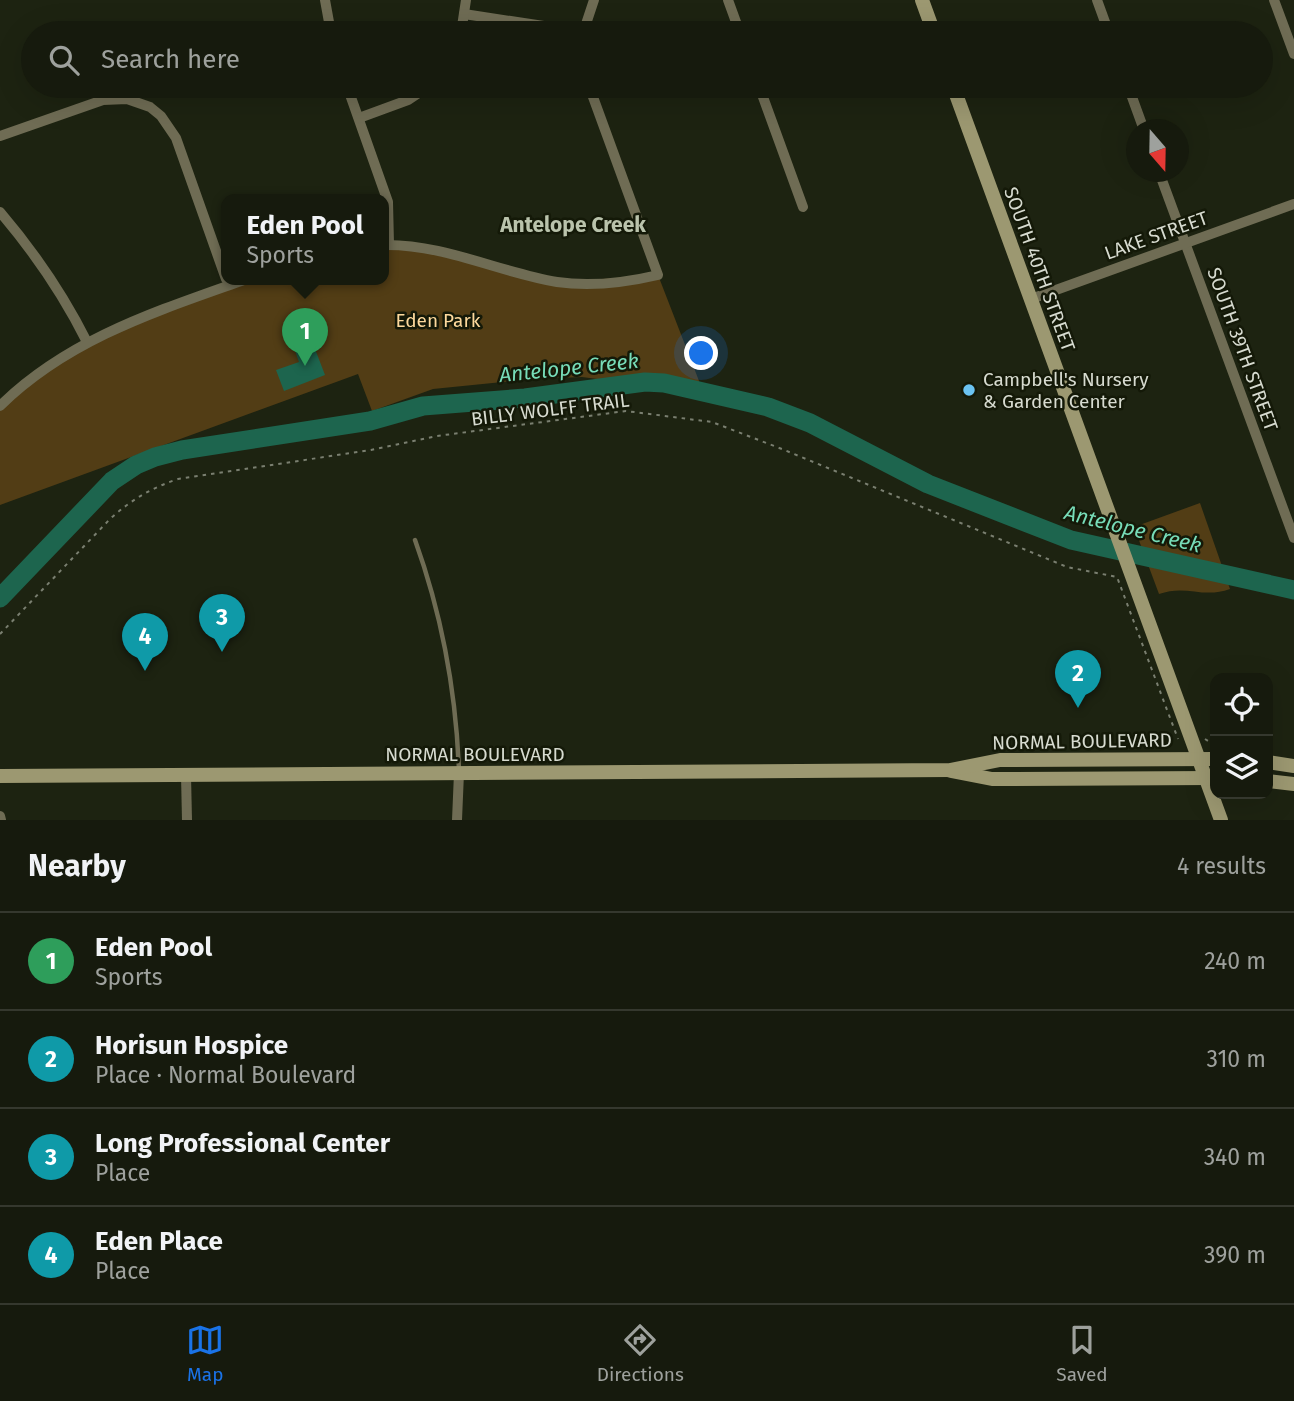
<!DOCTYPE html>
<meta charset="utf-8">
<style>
body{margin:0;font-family:"Fira Sans",sans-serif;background:#23271b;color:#f1f3f6}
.controls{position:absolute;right:21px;bottom:21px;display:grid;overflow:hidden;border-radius:14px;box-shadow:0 7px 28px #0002}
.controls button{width:63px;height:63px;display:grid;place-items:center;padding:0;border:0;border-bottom:2px solid #35382e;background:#161a0d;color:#f1f3f6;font:35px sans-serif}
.compass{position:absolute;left:1126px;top:119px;width:63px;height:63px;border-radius:50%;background:#161a0d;box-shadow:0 7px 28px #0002;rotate:160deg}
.you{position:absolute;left:702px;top:354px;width:24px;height:24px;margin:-18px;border:5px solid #fff;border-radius:50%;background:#1a73e8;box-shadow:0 0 0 10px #1a73e833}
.badge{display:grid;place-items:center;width:46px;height:46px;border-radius:50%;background:#1a73e8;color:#fff;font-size:23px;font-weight:700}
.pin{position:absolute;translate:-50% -58px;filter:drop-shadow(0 2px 4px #0008)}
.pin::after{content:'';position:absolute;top:37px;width:24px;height:21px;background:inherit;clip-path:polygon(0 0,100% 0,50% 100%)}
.popup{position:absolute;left:221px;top:194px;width:168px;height:91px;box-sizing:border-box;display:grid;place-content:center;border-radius:14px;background:#161a0d;filter:drop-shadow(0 2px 5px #0005);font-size:23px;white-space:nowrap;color:#9ea19d}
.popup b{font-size:26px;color:#f1f3f6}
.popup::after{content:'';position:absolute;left:50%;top:100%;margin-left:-14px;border:14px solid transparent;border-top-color:#161a0d}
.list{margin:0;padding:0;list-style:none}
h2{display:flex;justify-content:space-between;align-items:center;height:91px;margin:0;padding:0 28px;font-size:30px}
h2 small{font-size:23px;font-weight:400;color:#9ea19d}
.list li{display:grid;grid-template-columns:46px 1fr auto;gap:21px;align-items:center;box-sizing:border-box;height:98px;padding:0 28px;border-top:2px solid #35382e}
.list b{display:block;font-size:26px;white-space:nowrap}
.list p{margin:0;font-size:23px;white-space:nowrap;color:#9ea19d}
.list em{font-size:23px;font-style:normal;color:#9ea19d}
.icon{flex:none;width:38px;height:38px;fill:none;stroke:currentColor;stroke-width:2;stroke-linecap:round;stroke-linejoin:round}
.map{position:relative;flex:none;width:1294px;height:820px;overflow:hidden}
.search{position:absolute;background:#161a0d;box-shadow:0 7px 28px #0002;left:21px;right:21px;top:21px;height:77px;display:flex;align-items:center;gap:18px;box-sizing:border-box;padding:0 24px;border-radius:38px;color:#9ea19d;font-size:26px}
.sheet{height:483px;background:#161a0d}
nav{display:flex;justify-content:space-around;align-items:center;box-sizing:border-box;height:98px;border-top:2px solid #35382e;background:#161a0d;font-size:19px;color:#9ea19d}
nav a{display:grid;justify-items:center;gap:4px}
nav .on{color:#1a73e8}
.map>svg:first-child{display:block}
.green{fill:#523d15}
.water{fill:#1d654e}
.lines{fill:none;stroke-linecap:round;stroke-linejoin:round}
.river{stroke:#1d654e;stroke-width:19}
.path{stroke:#7a7f70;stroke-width:2;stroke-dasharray:3.5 5;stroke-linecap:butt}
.service{stroke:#6f6c54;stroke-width:4.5}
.minor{stroke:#6f6c54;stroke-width:10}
.secondary{stroke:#9c9871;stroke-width:14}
.poi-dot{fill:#6bc3f2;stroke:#141908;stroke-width:2.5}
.labels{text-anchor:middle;stroke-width:5;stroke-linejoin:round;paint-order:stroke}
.street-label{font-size:19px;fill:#d7dbd0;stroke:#141908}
.park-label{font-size:19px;fill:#fdd99c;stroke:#141908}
.poi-label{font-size:19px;fill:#d7dbd0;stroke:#141908;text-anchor:start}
.neighbourhood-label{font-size:21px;font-weight:bold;fill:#bac3ac;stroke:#141908}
.water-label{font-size:21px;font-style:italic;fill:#77dcb8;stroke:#141908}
</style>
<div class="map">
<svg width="1294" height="820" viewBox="0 0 1294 820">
<rect width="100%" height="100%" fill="#1d2311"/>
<!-- green -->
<g class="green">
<polygon points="384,245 400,246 559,282 658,275 706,399 650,386 582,377 533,379 433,389 372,411 358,374 0,505 0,406 87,342 244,280 384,280"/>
<path d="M1200 503 1230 589C1203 599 1186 584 1159 594L1134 527Z"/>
</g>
<!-- water -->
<polygon class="water" points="312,341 325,375 284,391 276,370 299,362 294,348"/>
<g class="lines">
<!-- river -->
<polyline class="river" points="0,598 112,481 136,465 155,457 182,450 370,421 423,406 525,398 645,382 664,383 768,407 810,423 928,484 1071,540 1294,590"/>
<!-- path -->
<g class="path">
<path d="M0 634 110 519C131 500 151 488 178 479L371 450 437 436 626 411 712 422 782 449 1067 567 1117 577 1178 739"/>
<polyline points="1205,739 1214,745"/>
</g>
<!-- service -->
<path class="service" d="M415 540C442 615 456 691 459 771"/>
<!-- minor -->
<g class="minor">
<polyline points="325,0 331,33"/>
<polyline points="728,0 740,33"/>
<polyline points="1097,0 1109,33"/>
<polyline points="1274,0 1294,54"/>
<polyline points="464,14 583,32"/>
<polyline points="461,33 466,0"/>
<polyline points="583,33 594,0"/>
<polyline points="347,86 388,202 389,245"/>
<polyline points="759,86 803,207"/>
<polyline points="1128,86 1144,130"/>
<polyline points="359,118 408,100 429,86"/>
<polyline points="0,136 103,100 127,99 150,107 161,116 176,138 226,279"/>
<polyline points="1159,172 1294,538"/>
<path d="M0 212C35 253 63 294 87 342"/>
<path d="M384 245C444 244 498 272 557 282 591 287 624 283 658 275L589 86"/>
<polyline points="1031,299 1294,204"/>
<path d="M0 406C68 339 157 311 244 280"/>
<polyline points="186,775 187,820"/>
<polyline points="0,816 1,820"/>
<polyline points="457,820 459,773"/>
</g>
<!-- secondary -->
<g class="secondary">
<polyline points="922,0 934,33"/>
<polyline points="953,86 1221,820"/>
<polyline points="1268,762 1294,766"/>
<polyline points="951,771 992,779 1213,778"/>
<polyline points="0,776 950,770 1000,760 1215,759"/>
<polyline points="1268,781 1294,784"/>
</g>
</g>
<!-- markers -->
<circle class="poi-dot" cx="969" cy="390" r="7"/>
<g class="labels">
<!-- street labels -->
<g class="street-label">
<text transform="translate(1156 235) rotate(-20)" y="7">LAKE STREET</text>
<text transform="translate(1040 269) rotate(70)" y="7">SOUTH 40TH STREET</text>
<text transform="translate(1243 349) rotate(70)" y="7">SOUTH 39TH STREET</text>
<text transform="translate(550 409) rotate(-7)" y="7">BILLY WOLFF TRAIL</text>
<text transform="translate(1082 741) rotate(-1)" y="7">NORMAL BOULEVARD</text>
<text x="475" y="761">NORMAL BOULEVARD</text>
</g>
<!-- park labels -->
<g class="park-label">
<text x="438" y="327">Eden Park</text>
</g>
<!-- poi labels -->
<g class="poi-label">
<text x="983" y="386">Campbell's Nursery<tspan x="983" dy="22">&amp; Garden Center</tspan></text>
</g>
<!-- neighbourhood labels -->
<g class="neighbourhood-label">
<text x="573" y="232">Antelope Creek</text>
</g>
<!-- water labels -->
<g class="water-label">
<text transform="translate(569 368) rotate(-6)" y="7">Antelope Creek</text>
<text transform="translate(1133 529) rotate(14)" y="7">Antelope Creek</text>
</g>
</g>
</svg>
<div class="controls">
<button><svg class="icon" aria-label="locate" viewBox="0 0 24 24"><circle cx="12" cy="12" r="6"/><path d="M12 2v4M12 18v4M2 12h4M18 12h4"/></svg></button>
<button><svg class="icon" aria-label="layers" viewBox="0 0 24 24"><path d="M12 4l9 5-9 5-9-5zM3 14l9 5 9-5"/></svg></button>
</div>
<svg class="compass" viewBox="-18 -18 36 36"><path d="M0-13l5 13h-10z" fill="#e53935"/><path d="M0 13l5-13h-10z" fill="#9ea19d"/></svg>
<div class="you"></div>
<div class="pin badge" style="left:305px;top:366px;background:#2e9e5b">1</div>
<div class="popup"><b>Eden Pool</b>Sports</div>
<div class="pin badge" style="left:1078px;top:708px;background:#0f9aa8">2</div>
<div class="pin badge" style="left:222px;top:652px;background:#0f9aa8">3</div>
<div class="pin badge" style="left:145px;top:671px;background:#0f9aa8">4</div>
<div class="search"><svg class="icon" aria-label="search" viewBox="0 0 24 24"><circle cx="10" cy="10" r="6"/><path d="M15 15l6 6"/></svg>Search here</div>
</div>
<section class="sheet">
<h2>Nearby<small>4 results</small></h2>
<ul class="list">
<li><span class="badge" style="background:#2e9e5b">1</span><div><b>Eden Pool</b><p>Sports</p></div><em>240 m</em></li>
<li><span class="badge" style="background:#0f9aa8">2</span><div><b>Horisun Hospice</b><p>Place · Normal Boulevard</p></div><em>310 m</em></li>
<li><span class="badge" style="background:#0f9aa8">3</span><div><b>Long Professional Center</b><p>Place</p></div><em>340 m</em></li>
<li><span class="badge" style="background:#0f9aa8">4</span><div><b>Eden Place</b><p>Place</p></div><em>390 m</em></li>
</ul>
</section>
<nav>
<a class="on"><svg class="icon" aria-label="map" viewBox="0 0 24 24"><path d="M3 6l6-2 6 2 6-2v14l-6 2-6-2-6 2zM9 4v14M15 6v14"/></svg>Map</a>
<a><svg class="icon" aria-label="directions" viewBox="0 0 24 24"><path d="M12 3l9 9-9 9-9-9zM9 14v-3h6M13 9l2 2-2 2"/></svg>Directions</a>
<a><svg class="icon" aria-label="saved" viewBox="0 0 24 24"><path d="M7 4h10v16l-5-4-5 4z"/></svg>Saved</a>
</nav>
